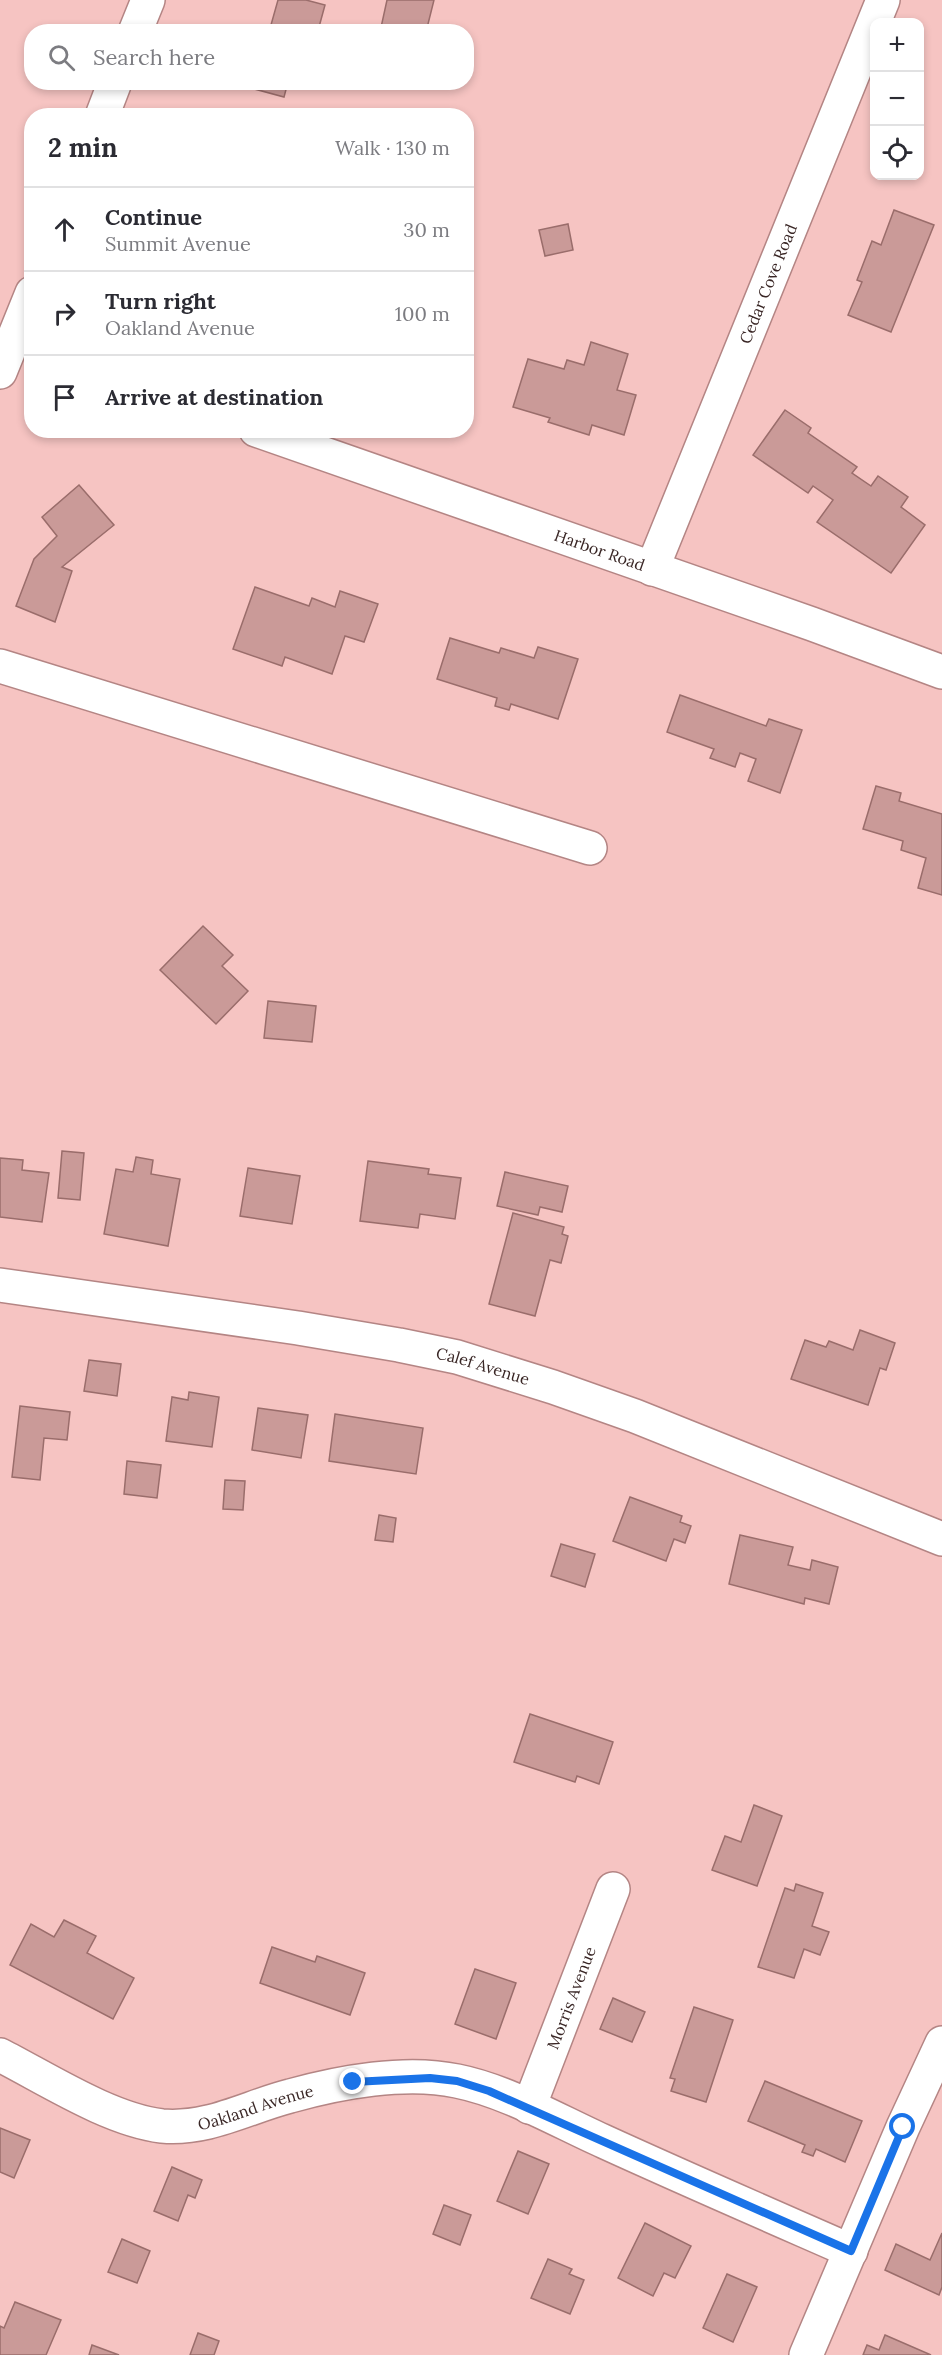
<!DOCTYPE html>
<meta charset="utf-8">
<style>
body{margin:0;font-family:Lora,serif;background:#f2f2f3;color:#2b2b33}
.controls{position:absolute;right:18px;top:18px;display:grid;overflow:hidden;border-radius:12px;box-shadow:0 3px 9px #0003}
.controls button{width:54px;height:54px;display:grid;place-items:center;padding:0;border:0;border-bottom:2px solid #e1e1e2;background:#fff;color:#2b2b33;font:30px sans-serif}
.stop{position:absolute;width:18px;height:18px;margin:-14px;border:4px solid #1a73e8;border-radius:50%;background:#fff}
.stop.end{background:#1a73e8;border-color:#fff;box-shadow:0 2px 6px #0008}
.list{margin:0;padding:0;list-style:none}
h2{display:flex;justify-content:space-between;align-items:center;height:78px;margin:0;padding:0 24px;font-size:26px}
h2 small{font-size:20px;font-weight:400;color:#7c7c81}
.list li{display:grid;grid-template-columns:39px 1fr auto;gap:18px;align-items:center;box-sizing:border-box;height:84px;padding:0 24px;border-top:2px solid #e1e1e2}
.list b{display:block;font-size:22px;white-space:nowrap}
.list p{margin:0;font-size:20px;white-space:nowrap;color:#7c7c81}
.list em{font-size:20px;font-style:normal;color:#7c7c81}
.icon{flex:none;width:33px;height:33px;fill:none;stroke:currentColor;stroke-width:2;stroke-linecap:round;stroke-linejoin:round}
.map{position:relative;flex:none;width:942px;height:2355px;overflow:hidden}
.search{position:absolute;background:#fff;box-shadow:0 3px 9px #0003;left:24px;top:24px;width:450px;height:66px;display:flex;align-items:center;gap:15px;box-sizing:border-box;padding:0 21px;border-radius:24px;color:#7c7c81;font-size:22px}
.panel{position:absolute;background:#fff;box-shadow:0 3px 9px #0003;left:24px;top:108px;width:450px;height:330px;border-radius:24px}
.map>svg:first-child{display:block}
.building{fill:#ca9a98;stroke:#9a6d6b;stroke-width:1.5}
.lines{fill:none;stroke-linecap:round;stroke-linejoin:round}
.minor-casing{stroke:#b48584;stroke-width:36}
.tertiary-casing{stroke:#b48584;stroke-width:36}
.minor{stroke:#fff;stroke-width:33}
.tertiary{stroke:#fff;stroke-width:33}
.route{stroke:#1a73e8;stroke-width:8}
.labels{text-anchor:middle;stroke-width:4.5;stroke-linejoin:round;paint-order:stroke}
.street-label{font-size:16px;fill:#392625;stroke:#fdd4d2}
</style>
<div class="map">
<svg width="942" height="2355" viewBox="0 0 942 2355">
<rect width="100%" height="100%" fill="#f6c4c2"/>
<!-- building -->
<g class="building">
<polygon points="278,0 306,0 325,5 319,27 337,32 269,32"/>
<polygon points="387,0 434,0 426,32 380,32"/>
<polygon points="248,82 288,82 284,97 247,87"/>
<polygon points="894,210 934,225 891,332 848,315 862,282 857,280 872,241 881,245"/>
<polygon points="568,224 573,250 545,256 539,230"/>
<polygon points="591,342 628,354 617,390 636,395 624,435 592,425 589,435 548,422 550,418 513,407 528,359 564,369 567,360 584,365"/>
<polygon points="785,410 811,428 808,433 857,467 852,473 871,486 878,476 908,497 901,507 925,525 891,573 817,522 833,500 813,486 808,493 753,455"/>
<polygon points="79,485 114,525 62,567 72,571 55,622 16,606 34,559 57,536 42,517"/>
<polygon points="255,587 309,606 312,598 335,607 340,591 378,604 364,642 345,636 332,674 285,657 282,666 233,649"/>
<polygon points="450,638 499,653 501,648 534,658 538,647 578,659 558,719 511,704 509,710 495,706 497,698 437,679"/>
<polygon points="680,695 766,726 769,719 802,730 780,793 748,781 756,759 740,753 735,767 710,758 714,749 667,732"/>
<polygon points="876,786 901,793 899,801 942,814 942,895 918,888 926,858 901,850 903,841 863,829"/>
<polygon points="203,926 233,955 222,966 248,991 216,1024 160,970"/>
<polygon points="268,1001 316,1006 312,1042 264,1038"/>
<polygon points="62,1151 84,1153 80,1200 58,1198"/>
<polygon points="136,1157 153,1160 151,1174 180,1179 168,1246 104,1234 116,1169 133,1172"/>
<polygon points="0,1158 23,1160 22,1170 49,1173 42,1222 0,1217"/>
<polygon points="368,1161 429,1169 428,1174 461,1178 455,1219 420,1214 418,1228 360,1221"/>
<polygon points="248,1168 300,1176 292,1224 240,1216"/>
<polygon points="505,1172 568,1186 562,1212 540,1207 538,1215 497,1206"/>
<polygon points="513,1213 564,1227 562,1234 568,1236 561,1263 550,1260 535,1316 489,1304"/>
<polygon points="860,1330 895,1343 886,1370 880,1368 868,1405 791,1379 805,1340 826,1347 829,1341 853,1350"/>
<polygon points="89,1360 121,1364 117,1396 84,1391"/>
<polygon points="189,1392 219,1397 212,1447 166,1441 172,1397 188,1400"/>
<polygon points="20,1406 70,1412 67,1440 44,1438 40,1480 12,1477"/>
<polygon points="258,1408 308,1415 301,1458 252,1450"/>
<polygon points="335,1414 423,1428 416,1474 329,1461"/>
<polygon points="127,1461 161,1465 157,1498 124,1494"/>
<polygon points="225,1480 245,1481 243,1510 223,1509"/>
<polygon points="630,1497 682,1516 680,1522 691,1526 685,1543 674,1539 666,1561 613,1541"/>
<polygon points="379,1515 396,1518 393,1542 375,1540"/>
<polygon points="740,1535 793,1547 788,1565 810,1570 812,1560 838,1567 829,1604 805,1598 804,1604 729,1584"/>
<polygon points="561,1544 595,1554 585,1587 551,1576"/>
<polygon points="530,1714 613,1742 599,1784 577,1776 575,1782 514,1762"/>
<polygon points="754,1805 782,1816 757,1886 712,1870 725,1836 741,1842"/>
<polygon points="796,1884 823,1893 812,1926 829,1932 820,1955 804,1949 794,1978 758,1967 785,1888 794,1891"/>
<polygon points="64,1920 96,1936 87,1953 134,1978 113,2019 10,1965 31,1924 54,1937"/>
<polygon points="272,1947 315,1962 317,1956 365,1973 350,2015 260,1983"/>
<polygon points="475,1969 516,1983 496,2039 455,2024"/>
<polygon points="613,1998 645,2012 632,2042 600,2029"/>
<polygon points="694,2007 733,2020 706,2102 671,2091 675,2079 670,2078"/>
<polygon points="765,2081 862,2121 845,2162 816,2149 813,2156 802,2152 805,2145 748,2121"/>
<polygon points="0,2128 30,2140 14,2178 0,2172"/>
<polygon points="518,2151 549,2164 528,2214 497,2201"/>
<polygon points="172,2167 202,2180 195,2198 188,2195 178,2221 154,2211"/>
<polygon points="444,2205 471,2215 460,2245 433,2234"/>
<polygon points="645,2223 691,2246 675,2278 664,2273 653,2296 618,2278"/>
<polygon points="942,2233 942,2287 939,2295 885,2270 896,2244 930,2260"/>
<polygon points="122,2239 150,2251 137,2283 108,2272"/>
<polygon points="548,2259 572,2269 569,2274 584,2280 570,2314 531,2298"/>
<polygon points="727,2274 757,2287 733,2342 703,2328"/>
<polygon points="15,2302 61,2320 46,2355 0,2355 0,2326 4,2328"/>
<polygon points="198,2333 219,2341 214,2355 190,2355"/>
<polygon points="885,2335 931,2355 863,2355 867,2345 879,2350"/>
<polygon points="92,2345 119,2355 89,2355"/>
</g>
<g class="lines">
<defs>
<g id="minor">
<path id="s1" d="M256 430 812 624 942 672"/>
<path id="s2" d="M652 569 883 0"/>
<polyline points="0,666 590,848"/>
<path id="s3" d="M0 1285 298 1328 399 1345 457 1357 553 1387 635 1416 942 1539"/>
<path id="s4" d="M0 2055C47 2079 110 2120 162 2126 209 2130 247 2107 290 2096 340 2082 406 2070 457 2081 507 2091 558 2121 605 2142 686 2179 769 2215 851 2251"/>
<path id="s5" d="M529 2107 613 1889"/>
<polyline points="806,2355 903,2127 942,2043"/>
</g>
<g id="tertiary">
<polyline points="135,32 148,0"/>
<polyline points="102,116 115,82"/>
<polyline points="0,372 32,293"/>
</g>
</defs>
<!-- minor casing -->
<use href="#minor" class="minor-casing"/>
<!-- tertiary casing -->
<use href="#tertiary" class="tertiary-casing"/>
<!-- minor -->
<use href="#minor" class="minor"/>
<!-- tertiary -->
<use href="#tertiary" class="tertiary"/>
</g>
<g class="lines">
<!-- route -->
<polyline class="route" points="353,2082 430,2078 457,2081 489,2091 851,2251 903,2127"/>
</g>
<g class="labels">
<!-- street labels -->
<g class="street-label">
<text dy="6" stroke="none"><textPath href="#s2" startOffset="308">Cedar Cove Road</textPath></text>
<text dy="6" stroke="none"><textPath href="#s1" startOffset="364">Harbor Road</textPath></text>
<text dy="6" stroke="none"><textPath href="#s3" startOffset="490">Calef Avenue</textPath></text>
<text dy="6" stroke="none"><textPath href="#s5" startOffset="117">Morris Avenue</textPath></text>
<text dy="6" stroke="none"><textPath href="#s4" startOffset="274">Oakland Avenue</textPath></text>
</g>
</g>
</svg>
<div class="controls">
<button>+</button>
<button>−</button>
<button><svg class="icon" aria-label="locate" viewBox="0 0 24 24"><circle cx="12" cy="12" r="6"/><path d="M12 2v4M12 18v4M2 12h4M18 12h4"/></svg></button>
</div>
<div class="stop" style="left:903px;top:2127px"></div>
<div class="stop end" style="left:353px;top:2082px"></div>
<div class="search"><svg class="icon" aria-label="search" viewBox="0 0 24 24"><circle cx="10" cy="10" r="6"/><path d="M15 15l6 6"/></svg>Search here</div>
<section class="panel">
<h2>2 min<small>Walk · 130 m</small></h2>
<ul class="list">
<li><svg class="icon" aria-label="ahead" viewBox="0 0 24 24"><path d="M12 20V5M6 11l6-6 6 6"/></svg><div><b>Continue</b><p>Summit Avenue</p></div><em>30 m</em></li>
<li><svg class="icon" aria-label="right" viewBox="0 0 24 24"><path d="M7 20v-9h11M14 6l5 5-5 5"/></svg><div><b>Turn right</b><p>Oakland Avenue</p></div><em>100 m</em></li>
<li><svg class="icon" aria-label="arrive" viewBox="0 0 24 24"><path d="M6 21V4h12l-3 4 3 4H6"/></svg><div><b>Arrive at destination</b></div></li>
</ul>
</section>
</div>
